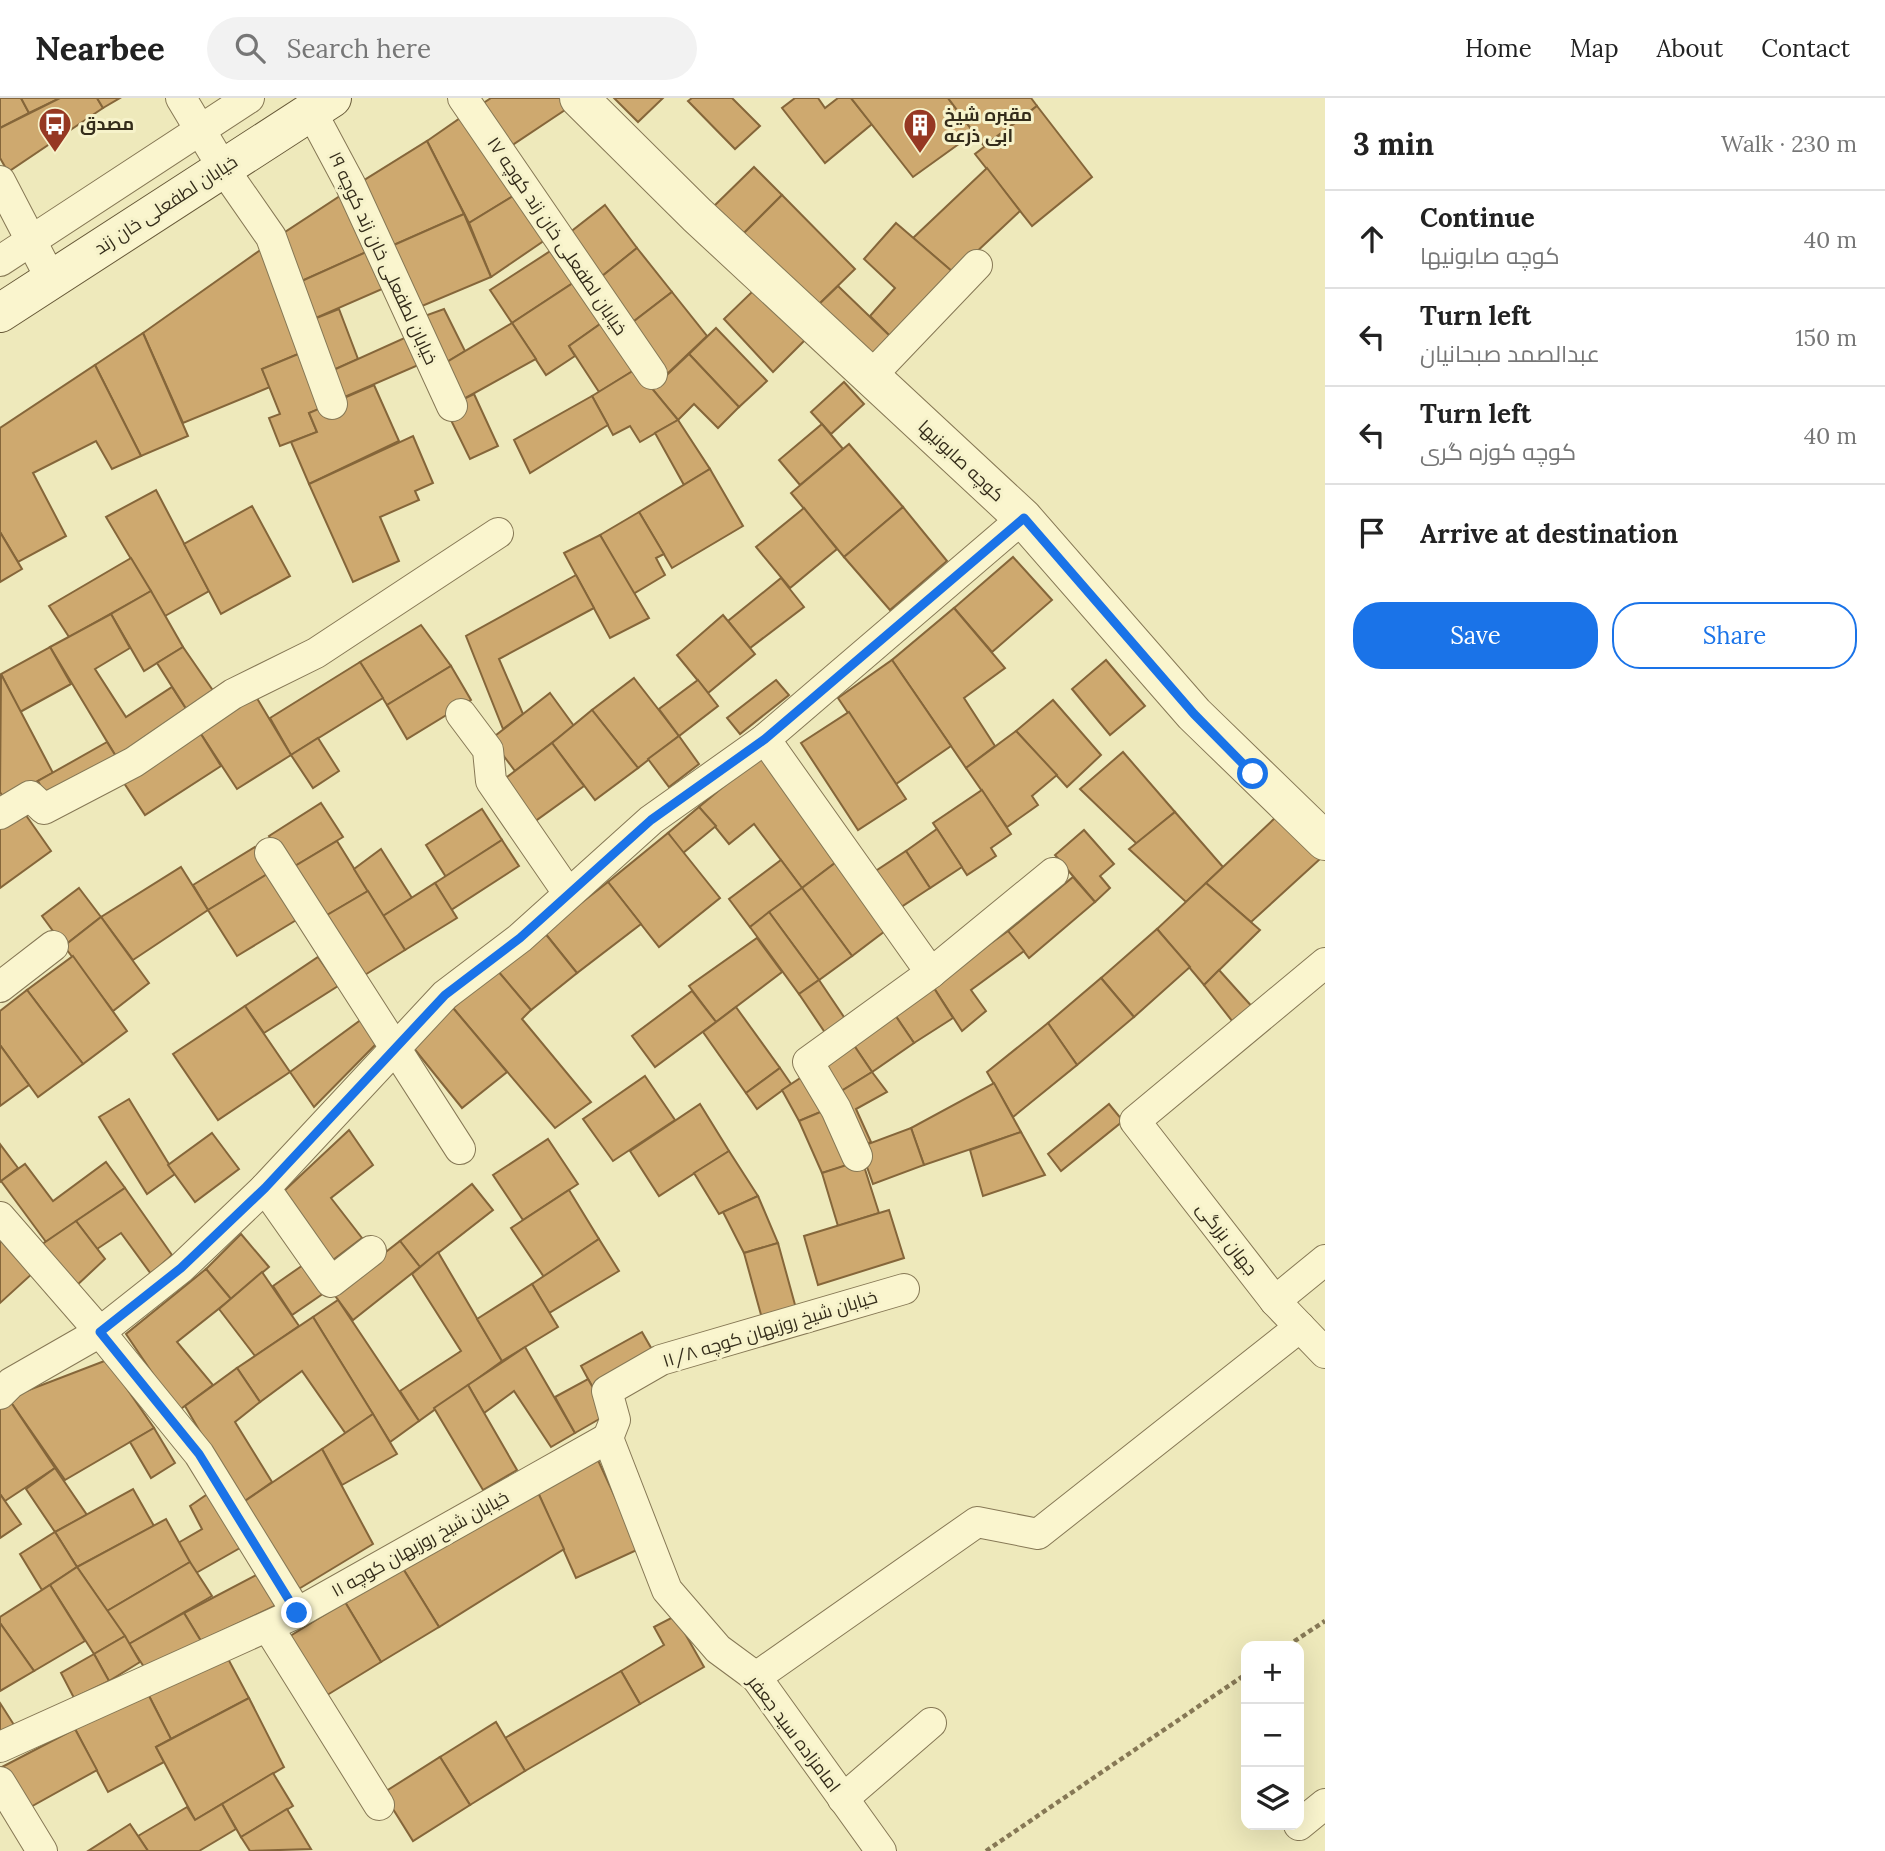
<!DOCTYPE html>
<meta charset="utf-8">
<style>
body{margin:0;font-family:Lora,Cairo,serif;background:#f2f2f2;color:#222}
.controls{position:absolute;right:21px;bottom:21px;display:grid;overflow:hidden;border-radius:14px;box-shadow:0 7px 28px #0002}
.controls button{width:63px;height:63px;display:grid;place-items:center;padding:0;border:0;border-bottom:2px solid #e0e0e0;background:#fff;color:#222;font:35px sans-serif}
.stop{position:absolute;width:21px;height:21px;margin:-16px;border:5px solid #1a73e8;border-radius:50%;background:#fff}
.stop.end{background:#1a73e8;border-color:#fff;box-shadow:0 2px 7px #0008}
.list{margin:0;padding:0;list-style:none}
h2{display:flex;justify-content:space-between;align-items:center;height:91px;margin:0;padding:0 28px;font-size:30px}
h2 small{font-size:23px;font-weight:400;color:#767676}
.list li{display:grid;grid-template-columns:46px 1fr auto;gap:21px;align-items:center;box-sizing:border-box;height:98px;padding:0 28px;border-top:2px solid #e0e0e0}
.list b{display:block;font-size:26px;white-space:nowrap}
.list p{margin:0;font-size:23px;white-space:nowrap;color:#767676}
.list em{font-size:23px;font-style:normal;color:#767676}
.actions{display:flex;gap:14px;padding:21px 28px}
.actions a{flex:1;padding:16px 0;border:2px solid #1a73e8;border-radius:28px;text-align:center;font-size:24px;color:#1a73e8}
.actions .main{background:#1a73e8;color:#fff}
.icon{flex:none;width:38px;height:38px;fill:none;stroke:currentColor;stroke-width:2;stroke-linecap:round;stroke-linejoin:round}
.map{position:relative;flex:none;width:1325px;height:1753px;overflow:hidden}
header{display:flex;align-items:center;gap:42px;box-sizing:border-box;height:98px;padding:0 35px;background:#fff;border-bottom:2px solid #e0e0e0}
header strong{font-size:33px}
nav{display:flex;gap:38px;margin-inline-start:auto;font-size:24px}
.search{width:490px;height:63px;background:#f2f2f2;display:flex;align-items:center;gap:18px;box-sizing:border-box;padding:0 24px;border-radius:38px;color:#767676;font-size:26px}
main{display:flex}
aside{flex:1;background:#fff}
.map>svg:first-child{display:block}
.building{fill:#cea96f;stroke:#85663a;stroke-width:2}
.lines{fill:none;stroke-linecap:round;stroke-linejoin:round}
.lane-casing{stroke:#867855;stroke-width:32}
.street-casing{stroke:#867855;stroke-width:40}
.secondary-casing{stroke:#675938;stroke-width:40}
.path{stroke:#867855;stroke-width:4.5;stroke-dasharray:5 3.5;stroke-linecap:butt}
.lane{stroke:#faf5ce;stroke-width:30}
.street{stroke:#faf5ce;stroke-width:38}
.secondary{stroke:#faf5ce;stroke-width:38}
.route{stroke:#1a73e8;stroke-width:9}
.labels{text-anchor:middle;stroke-width:6;stroke-linejoin:round;paint-order:stroke}
.poi-label{font-size:18px;font-weight:bold;fill:#342c1a;stroke:#f6f2ca;text-anchor:start}
.street-label{font-size:18px;fill:#342c1a;stroke:#f6f2ca}
</style>
<header>
<strong>Nearbee</strong>
<div class="search"><svg class="icon" aria-label="search" viewBox="0 0 24 24"><circle cx="10" cy="10" r="6"/><path d="M15 15l6 6"/></svg>Search here</div>
<nav><a>Home</a><a>Map</a><a>About</a><a>Contact</a></nav>
</header>
<main>
<div class="map">
<svg width="1325" height="1753" viewBox="0 0 1325 1753">
<rect width="100%" height="100%" fill="#eee9bb"/>
<!-- building -->
<g class="building">
<polygon points="0,0 21,0 29,15 0,30"/>
<polygon points="21,0 60,0 29,15"/>
<polygon points="60,0 97,0 103,10 8,74 0,60 0,30"/>
<polygon points="97,0 120,0 103,10"/>
<polygon points="491,0 561,0 571,8 505,52 479,8"/>
<polygon points="614,0 663,0 638,24"/>
<polygon points="692,0 732,0 760,28 735,51 688,3"/>
<polygon points="795,0 818,0 825,10 838,0 851,0 872,26 825,65 782,10"/>
<polygon points="851,0 948,0 974,35 913,79"/>
<polygon points="948,0 1031,0 1037,8 984,48"/>
<polygon points="1037,8 1092,79 1032,128 975,56"/>
<polygon points="466,16 518,95 469,125 427,43"/>
<polygon points="427,43 464,116 387,150 358,86"/>
<polygon points="754,69 782,97 741,138 712,110"/>
<polygon points="987,70 1020,113 954,175 913,140"/>
<polygon points="346,94 373,151 295,186 279,138"/>
<polygon points="518,95 548,140 491,179 469,125"/>
<polygon points="782,97 855,171 813,212 741,138"/>
<polygon points="605,107 637,150 596,183 564,139"/>
<polygon points="464,116 491,179 415,211 387,150"/>
<polygon points="896,125 954,175 893,241 870,218 895,190 864,161"/>
<polygon points="266,148 303,254 262,271 270,289 183,325 143,235"/>
<polygon points="555,150 576,183 512,225 490,192"/>
<polygon points="637,150 672,194 629,227 596,183"/>
<polygon points="373,151 389,188 309,223 295,186"/>
<polygon points="576,183 603,224 569,248 575,258 546,277 512,225"/>
<polygon points="838,188 893,241 869,265 813,212"/>
<polygon points="754,192 807,240 773,274 724,221"/>
<polygon points="672,194 707,238 666,277 629,227"/>
<polygon points="339,211 358,261 329,274 309,223"/>
<polygon points="444,211 465,253 442,267 419,220"/>
<polygon points="603,224 636,271 599,294 569,248"/>
<polygon points="512,225 536,261 460,303 442,267"/>
<polygon points="716,230 767,283 739,309 689,256"/>
<polygon points="143,235 188,338 141,358 95,267"/>
<polygon points="411,237 423,265 340,301 329,274"/>
<polygon points="303,254 325,309 309,315 317,334 280,348 269,320 280,316 262,271"/>
<polygon points="689,256 739,309 718,330 694,306 678,322 652,291"/>
<polygon points="95,267 141,358 112,371 96,343 33,375 66,438 18,464 0,434 0,330"/>
<polygon points="636,271 678,322 640,344 630,328 613,337 592,298"/>
<polygon points="844,284 864,306 831,336 811,314"/>
<polygon points="374,287 399,343 309,386 291,344 317,334 309,315"/>
<polygon points="474,296 498,348 470,361 445,310"/>
<polygon points="592,298 608,327 530,375 514,342"/>
<polygon points="678,322 710,371 684,387 655,335"/>
<polygon points="822,326 843,351 800,387 779,362"/>
<polygon points="413,338 433,385 415,393 419,402 380,419 399,463 353,484 309,386"/>
<polygon points="849,346 903,409 844,459 791,395"/>
<polygon points="710,371 743,428 672,470 639,414"/>
<polygon points="156,392 209,493 165,518 106,419"/>
<polygon points="252,408 290,478 221,516 184,446"/>
<polygon points="903,409 947,463 890,512 844,459"/>
<polygon points="804,410 837,451 790,490 756,449"/>
<polygon points="639,414 664,456 656,460 665,477 633,496 600,437"/>
<polygon points="0,434 22,471 0,484"/>
<polygon points="600,437 649,520 610,540 564,455"/>
<polygon points="1013,459 1052,502 992,554 954,510"/>
<polygon points="131,460 151,493 69,539 49,508"/>
<polygon points="576,477 594,510 499,561 523,616 503,631 466,538"/>
<polygon points="781,480 804,509 750,550 728,523"/>
<polygon points="151,493 183,549 144,573 111,516"/>
<polygon points="954,510 1005,570 964,600 995,648 966,670 892,562"/>
<polygon points="111,516 130,550 95,571 126,619 172,589 187,612 117,660 50,549"/>
<polygon points="723,517 755,556 708,595 677,557"/>
<polygon points="421,527 451,568 387,607 360,564"/>
<polygon points="50,549 71,586 20,614 1,576"/>
<polygon points="183,549 214,594 187,612 157,565"/>
<polygon points="892,562 951,648 896,686 838,600"/>
<polygon points="1106,562 1145,608 1110,637 1072,591"/>
<polygon points="360,564 383,600 291,657 270,620"/>
<polygon points="451,568 471,602 407,641 387,607"/>
<polygon points="1,576 53,675 4,701 0,694"/>
<polygon points="634,580 679,638 638,670 592,612"/>
<polygon points="698,582 718,608 679,638 659,611"/>
<polygon points="776,582 789,597 740,636 727,620"/>
<polygon points="550,595 574,628 515,673 491,641"/>
<polygon points="255,597 291,657 237,691 199,633"/>
<polygon points="1053,602 1101,657 1067,689 1016,633"/>
<polygon points="592,612 638,670 595,702 552,645"/>
<polygon points="849,614 906,701 858,732 801,645"/>
<polygon points="199,633 221,668 145,717 122,682"/>
<polygon points="1016,633 1057,677 1032,698 1038,707 1007,729 966,670"/>
<polygon points="679,638 699,666 669,689 648,661"/>
<polygon points="318,640 339,673 313,690 291,657"/>
<polygon points="107,644 117,660 46,698 38,683"/>
<polygon points="552,645 584,688 534,724 503,682"/>
<polygon points="1123,654 1175,714 1137,746 1080,691"/>
<polygon points="760,658 835,765 802,790 754,726 729,746 699,709"/>
<polygon points="982,692 1011,736 991,750 996,758 967,777 933,725"/>
<polygon points="321,705 343,739 290,771 269,738"/>
<polygon points="699,709 716,728 683,755 668,735"/>
<polygon points="482,711 502,742 446,779 426,747"/>
<polygon points="23,713 51,753 0,790 0,729"/>
<polygon points="1175,714 1223,769 1186,804 1129,751"/>
<polygon points="1276,719 1320,761 1251,824 1206,785"/>
<polygon points="937,731 962,769 930,790 906,753"/>
<polygon points="1084,732 1114,766 1100,778 1110,790 1095,804 1055,757"/>
<polygon points="668,735 720,800 659,849 608,784"/>
<polygon points="502,742 519,768 451,812 435,785"/>
<polygon points="337,743 368,793 322,820 290,771"/>
<polygon points="255,749 269,775 208,812 193,787"/>
<polygon points="381,751 412,800 383,818 354,771"/>
<polygon points="906,753 930,790 895,813 871,776"/>
<polygon points="781,762 802,790 750,829 729,801"/>
<polygon points="835,765 885,833 852,858 802,790"/>
<polygon points="181,769 208,812 133,862 101,819"/>
<polygon points="269,775 298,821 237,858 208,812"/>
<polygon points="1073,779 1095,804 1029,860 1008,833"/>
<polygon points="608,784 641,826 577,875 544,834"/>
<polygon points="435,785 457,820 405,852 383,818"/>
<polygon points="1206,785 1260,832 1204,887 1157,831"/>
<polygon points="79,790 101,819 64,848 42,818"/>
<polygon points="802,790 852,858 819,882 769,814"/>
<polygon points="368,793 405,852 360,880 322,820"/>
<polygon points="769,814 819,882 799,896 750,829"/>
<polygon points="101,819 149,885 113,913 64,848"/>
<polygon points="1157,831 1190,869 1134,919 1101,880"/>
<polygon points="1008,833 1024,853 971,892 986,913 962,933 932,887"/>
<polygon points="544,834 577,875 531,912 497,872"/>
<polygon points="757,840 782,874 716,924 689,888"/>
<polygon points="73,858 127,933 83,966 27,892"/>
<polygon points="318,859 338,888 264,935 245,908"/>
<polygon points="497,872 531,912 522,921 591,1004 555,1030 453,910"/>
<polygon points="1219,872 1255,912 1236,928 1204,887"/>
<polygon points="1101,880 1134,919 1077,967 1048,925"/>
<polygon points="819,882 846,922 826,936 799,896"/>
<polygon points="932,887 953,920 914,945 893,914"/>
<polygon points="27,892 83,966 38,999 0,947 0,913"/>
<polygon points="692,893 716,924 655,969 632,938"/>
<polygon points="245,908 290,974 218,1022 173,956"/>
<polygon points="736,909 780,970 746,995 703,934"/>
<polygon points="453,910 507,974 462,1010 412,948"/>
<polygon points="893,914 914,945 872,974 851,943"/>
<polygon points="362,921 377,945 314,1009 290,974"/>
<polygon points="1048,925 1077,967 1013,1019 987,974"/>
<polygon points="851,943 872,974 835,997 817,968"/>
<polygon points="0,947 29,987 0,1008"/>
<polygon points="780,970 791,986 757,1011 746,995"/>
<polygon points="872,974 887,994 856,1011 871,1044 860,1049 835,997"/>
<polygon points="808,975 830,1010 799,1023 782,992"/>
<polygon points="645,978 675,1022 613,1063 583,1021"/>
<polygon points="994,985 1021,1034 924,1067 911,1030"/>
<polygon points="129,1001 175,1076 147,1096 99,1019"/>
<polygon points="700,1006 729,1053 659,1098 630,1053"/>
<polygon points="1109,1006 1123,1023 1061,1073 1048,1056"/>
<polygon points="830,1010 855,1065 822,1075 799,1023"/>
<polygon points="911,1030 924,1067 873,1086 860,1049"/>
<polygon points="349,1032 373,1067 331,1100 362,1140 329,1165 283,1094"/>
<polygon points="1021,1034 1045,1077 983,1098 970,1052"/>
<polygon points="212,1035 239,1071 195,1104 168,1067"/>
<polygon points="548,1041 578,1086 523,1122 493,1077"/>
<polygon points="0,1046 18,1070 0,1084"/>
<polygon points="729,1053 758,1098 719,1116 694,1075"/>
<polygon points="862,1062 879,1115 838,1128 822,1075"/>
<polygon points="106,1064 125,1090 46,1144 1,1083 25,1066 53,1103"/>
<polygon points="472,1086 493,1112 420,1169 400,1143"/>
<polygon points="125,1090 172,1157 151,1176 121,1135 97,1151 76,1123"/>
<polygon points="569,1092 599,1141 544,1179 511,1130"/>
<polygon points="758,1098 778,1145 744,1155 723,1114"/>
<polygon points="889,1112 904,1160 818,1187 804,1138"/>
<polygon points="76,1123 105,1161 75,1189 38,1149"/>
<polygon points="241,1136 269,1169 231,1201 206,1171"/>
<polygon points="0,1137 34,1174 0,1205"/>
<polygon points="599,1141 619,1173 549,1215 532,1186"/>
<polygon points="400,1143 420,1169 353,1222 333,1195"/>
<polygon points="778,1145 797,1214 763,1224 744,1155"/>
<polygon points="438,1154 502,1263 419,1323 400,1293 461,1253 412,1176"/>
<polygon points="303,1167 324,1195 292,1217 273,1188"/>
<polygon points="206,1171 231,1201 177,1244 213,1287 178,1313 126,1236"/>
<polygon points="262,1174 299,1228 255,1258 219,1211"/>
<polygon points="532,1186 558,1229 502,1263 477,1221"/>
<polygon points="338,1202 419,1323 390,1344 313,1219"/>
<polygon points="313,1219 373,1316 346,1336 302,1273 260,1304 237,1270"/>
<polygon points="642,1234 654,1255 593,1290 581,1268"/>
<polygon points="525,1249 575,1335 551,1349 514,1293 484,1315 468,1287"/>
<polygon points="107,1262 154,1330 65,1382 8,1300"/>
<polygon points="237,1270 260,1304 235,1324 272,1384 242,1405 185,1308"/>
<polygon points="588,1281 608,1316 575,1335 555,1299"/>
<polygon points="468,1287 517,1372 483,1392 434,1310"/>
<polygon points="8,1300 55,1370 5,1403 0,1396 0,1308"/>
<polygon points="373,1316 397,1356 342,1387 322,1351"/>
<polygon points="154,1330 175,1365 151,1380 130,1344"/>
<polygon points="322,1351 373,1446 297,1492 242,1405"/>
<polygon points="597,1360 639,1451 576,1480 535,1388"/>
<polygon points="55,1370 87,1417 55,1434 26,1391"/>
<polygon points="535,1388 564,1451 439,1529 402,1469"/>
<polygon points="133,1391 154,1428 77,1469 55,1434"/>
<polygon points="212,1393 247,1446 196,1475 178,1445 202,1431 190,1408"/>
<polygon points="0,1396 21,1426 0,1440"/>
<polygon points="166,1421 190,1464 107,1513 77,1469"/>
<polygon points="55,1434 77,1469 42,1492 20,1456"/>
<polygon points="190,1464 212,1498 129,1546 107,1513"/>
<polygon points="77,1469 125,1538 94,1556 50,1487"/>
<polygon points="402,1469 439,1529 381,1564 345,1504"/>
<polygon points="264,1473 283,1504 201,1543 184,1515"/>
<polygon points="50,1487 85,1543 34,1573 0,1525 0,1519"/>
<polygon points="345,1504 381,1564 324,1599 287,1540"/>
<polygon points="184,1515 201,1543 146,1572 129,1546"/>
<polygon points="675,1518 704,1569 640,1606 621,1573 664,1547 654,1529"/>
<polygon points="0,1525 34,1573 0,1593"/>
<polygon points="125,1538 140,1564 109,1583 94,1556"/>
<polygon points="94,1556 109,1583 74,1600 61,1575"/>
<polygon points="226,1557 249,1600 171,1641 148,1596"/>
<polygon points="621,1573 640,1606 525,1673 505,1640"/>
<polygon points="148,1596 171,1641 156,1649 164,1664 108,1694 75,1631"/>
<polygon points="249,1600 284,1669 195,1722 156,1649"/>
<polygon points="0,1605 16,1630 0,1638"/>
<polygon points="496,1624 525,1673 470,1707 440,1659"/>
<polygon points="75,1631 97,1672 27,1711 2,1669"/>
<polygon points="440,1659 470,1707 413,1743 383,1695"/>
<polygon points="273,1675 293,1708 241,1739 222,1706"/>
<polygon points="222,1706 236,1731 199,1753 148,1753 138,1738 187,1709 195,1722"/>
<polygon points="287,1711 311,1751 250,1753 241,1739"/>
<polygon points="130,1726 148,1753 88,1753"/>
</g>
<g class="lines">
<defs>
<g id="lane">
<polyline points="181,0 223,70 271,139 332,306"/>
<polyline points="463,0 652,276"/>
<polyline points="311,13 350,86 452,308"/>
<polyline points="0,83 51,181"/>
<polyline points="0,163 249,0"/>
<polyline points="870,279 977,167"/>
<polyline points="461,616 488,652 491,683 568,795"/>
<polyline points="765,641 931,875"/>
<polyline points="0,716 30,698 44,711 134,664 233,596 316,555 498,435"/>
<polyline points="270,755 460,1051"/>
<polyline points="1325,865 1135,1023 1275,1203 1325,1255"/>
<polyline points="0,889 53,848"/>
<polyline points="857,1058 836,1011 808,964 931,875 1053,775"/>
<polyline points="265,1090 331,1184 371,1153"/>
<polyline points="0,1119 100,1234 199,1356 297,1515"/>
<polyline points="1275,1203 1325,1162"/>
<polyline points="0,1296 11,1285 100,1234 181,1170 265,1090 445,897 520,840 651,722 765,641 1023,420"/>
<polyline points="608,1340 667,1492 718,1551 756,1579 881,1753"/>
<polyline points="608,1340 615,1322 607,1293 661,1262 904,1191"/>
<polyline points="268,1529 379,1707"/>
<polyline points="756,1579 977,1424 1038,1436 1300,1229"/>
<polyline points="0,1649 297,1515 608,1340"/>
<polyline points="0,1684 42,1753"/>
<polyline points="843,1701 931,1625"/>
<polyline points="1299,1727 1325,1706"/>
</g>
<polyline id="street" points="579,0 697,117 1023,420 1194,616 1325,743"/>
<polyline id="secondary" points="0,215 332,0"/>
</defs>
<!-- lane casing -->
<use href="#lane" class="lane-casing"/>
<!-- street casing -->
<use href="#street" class="street-casing"/>
<!-- secondary casing -->
<use href="#secondary" class="secondary-casing"/>
<!-- path -->
<g class="path">
<polyline points="1287,1548 1325,1523"/>
<polyline points="986,1753 1246,1576"/>
</g>
<!-- lane -->
<use href="#lane" class="lane"/>
<!-- street -->
<use href="#street" class="street"/>
<!-- secondary -->
<use href="#secondary" class="secondary"/>
</g>
<g class="lines">
<!-- route -->
<polyline class="route" points="297,1515 199,1356 100,1234 181,1170 265,1090 445,897 520,840 651,722 765,641 1024,420 1194,616 1253,676"/>
</g>
<!-- icons -->
<defs>
<symbol id="bus-pin" viewBox="-11 -11 22 30"><path d="M0 17L-7.5 6A9.5 9.5 0 1 1 7.5 6Z" fill="#963823" stroke="#f6f2ca"/><path d="M-5-6H5V4H4V6H2V4H-2V6H-4V4H-5ZM-3.5-4V0h7V-4ZM-3.5 1.2v1.5H-2V1.2ZM2 1.2v1.5H3.5V1.2Z" fill="#fff"/></symbol>
<symbol id="building-pin" viewBox="-11 -11 22 30"><path d="M0 17L-7.5 6A9.5 9.5 0 1 1 7.5 6Z" fill="#963823" stroke="#f6f2ca"/><path d="M-4-6H4V6H1V3H-1V6H-4ZM-2.5-4.3h1.7v1.8h-1.7ZM.8-4.3h1.7v1.8H.8ZM-2.5-1h1.7V.8h-1.7ZM.8-1h1.7V.8H.8Z" fill="#fff"/></symbol>
</defs>
<g fill-rule="evenodd">
<use href="#bus-pin" x="36" y="7" width="38" height="52"/>
<use href="#building-pin" x="901" y="8" width="38" height="52"/>
</g>
<g class="labels">
<!-- poi labels -->
<g class="poi-label">
<text x="944" y="23">مقبره شیخ<tspan x="944" dy="21">ابی ذرعه</tspan></text>
<text x="80" y="32">مصدق</text>
</g>
<!-- street labels -->
<g class="street-label">
<text transform="translate(166 107) rotate(-33)" y="6">خیابان لطفعلی خان زند</text>
<text transform="translate(557 138) rotate(56)" y="6">خیابان لطفعلی خان زند کوچه ۱۷</text>
<text transform="translate(383 160) rotate(65)" y="6">خیابان لطفعلی خان زند کوچه ۱۹</text>
<text transform="translate(961 363) rotate(43)" y="6">کوچه صابونیها</text>
<text transform="translate(1227 1141) rotate(52)" y="6">جهان بزرگی</text>
<text transform="translate(770 1231) rotate(-17)" y="6">خیابان شیخ روزبهان کوچه ۱۱/۸</text>
<text transform="translate(420 1446) rotate(-29)" y="6">خیابان شیخ روزبهان کوچه ۱۱</text>
<text transform="translate(794 1636) rotate(53)" y="6">امامزاده سید جعفر</text>
</g>
</g>
</svg>
<div class="controls">
<button>+</button>
<button>−</button>
<button><svg class="icon" aria-label="layers" viewBox="0 0 24 24"><path d="M12 4l9 5-9 5-9-5zM3 14l9 5 9-5"/></svg></button>
</div>
<div class="stop" style="left:1253px;top:676px"></div>
<div class="stop end" style="left:297px;top:1515px"></div>
</div>
<aside>
<h2>3 min<small>Walk · 230 m</small></h2>
<ul class="list">
<li><svg class="icon" aria-label="ahead" viewBox="0 0 24 24"><path d="M12 20V5M6 11l6-6 6 6"/></svg><div><b>Continue</b><p>کوچه صابونیها</p></div><em>40 m</em></li>
<li><svg class="icon" aria-label="left" viewBox="0 0 24 24"><path d="M17 20v-9H6M10 6l-5 5 5 5"/></svg><div><b>Turn left</b><p>عبدالصمد صبحانیان</p></div><em>150 m</em></li>
<li><svg class="icon" aria-label="left" viewBox="0 0 24 24"><path d="M17 20v-9H6M10 6l-5 5 5 5"/></svg><div><b>Turn left</b><p>کوچه کوزه گری</p></div><em>40 m</em></li>
<li><svg class="icon" aria-label="arrive" viewBox="0 0 24 24"><path d="M6 21V4h12l-3 4 3 4H6"/></svg><div><b>Arrive at destination</b></div></li>
</ul>
<div class="actions"><a class="main">Save</a><a>Share</a></div>
</aside>
</main>
